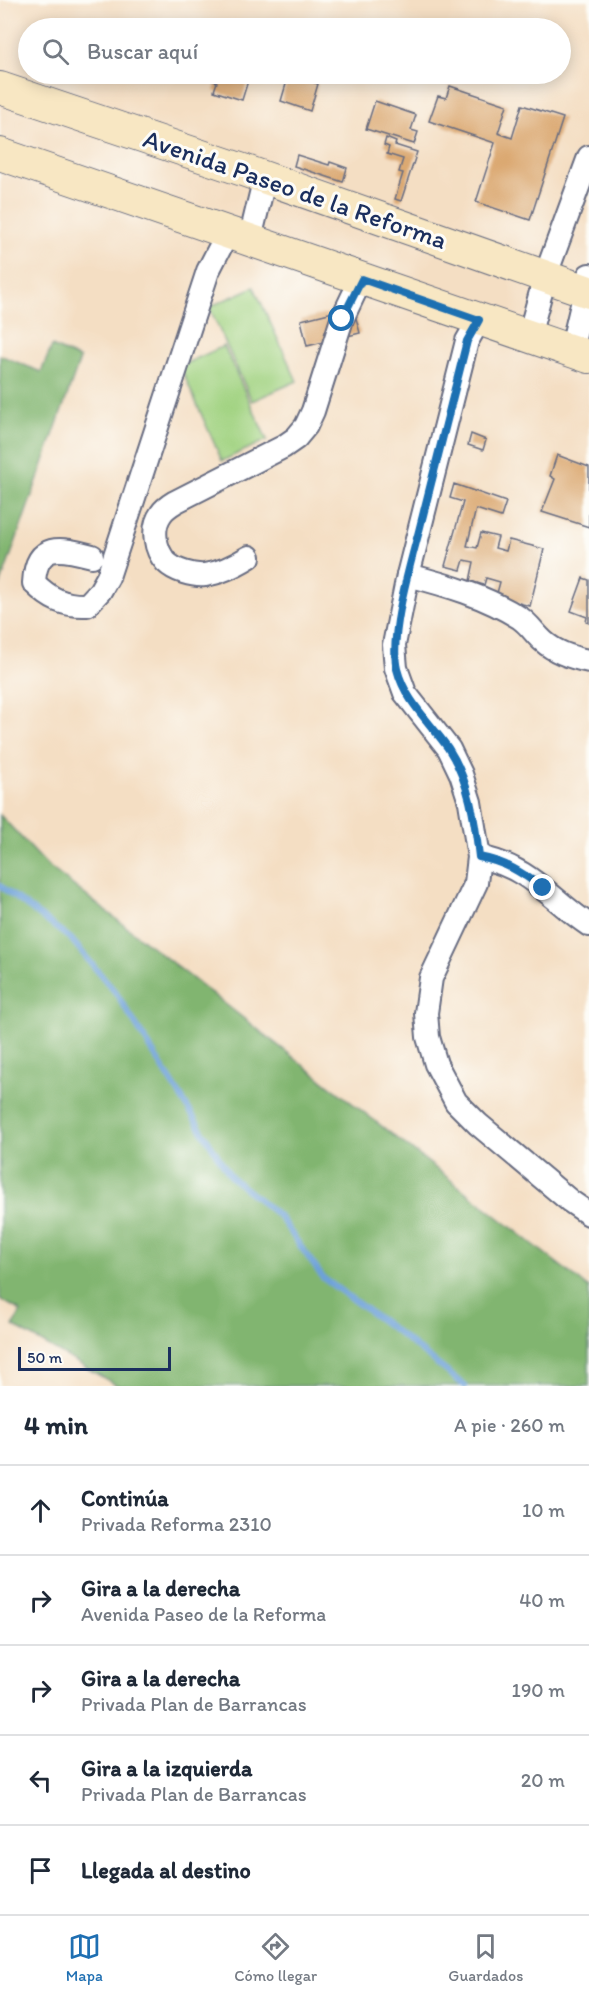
<!DOCTYPE html>
<html lang="es">
<meta charset="utf-8">
<style>
body{margin:0;font-family:Itim,sans-serif;background:#f2f2f3;color:#1f2937}
.scale{position:absolute;left:18px;bottom:15px;width:153px;box-sizing:border-box;padding-left:6px;border:3px solid #1b2f5e;border-top:0;font-size:16px;line-height:21px;white-space:nowrap;color:#1b2f5e;-webkit-text-stroke:4px #fdfcf7;paint-order:stroke}
.stop{position:absolute;width:18px;height:18px;margin:-14px;border:4px solid #1f6fb2;border-radius:50%;background:#fff}
.stop.end{background:#1f6fb2;border-color:#fff;box-shadow:0 2px 6px #0008}
.list{margin:0;padding:0;list-style:none}
h2{display:flex;justify-content:space-between;align-items:center;height:78px;margin:0;padding:0 24px;font-size:26px}
h2 small{font-size:20px;font-weight:400;color:#747a83}
.list li{display:grid;grid-template-columns:39px 1fr auto;gap:18px;align-items:center;box-sizing:border-box;height:90px;padding:0 24px;border-top:2px solid #e0e1e3}
.list b{display:block;font-size:22px;white-space:nowrap}
.list p{margin:0;font-size:20px;white-space:nowrap;color:#747a83}
.list em{font-size:20px;font-style:normal;color:#747a83}
.icon{flex:none;width:33px;height:33px;fill:none;stroke:currentColor;stroke-width:2;stroke-linecap:round;stroke-linejoin:round}
.map{position:relative;flex:none;width:589px;height:1386px;overflow:hidden}
.search{position:absolute;background:#fff;box-shadow:0 3px 15px #0003;left:18px;right:18px;top:18px;height:66px;display:flex;align-items:center;gap:15px;box-sizing:border-box;padding:0 21px;border-radius:33px;color:#747a83;font-size:22px}
.sheet{height:528px;background:#fff}
nav{display:flex;justify-content:space-around;align-items:center;box-sizing:border-box;height:84px;border-top:2px solid #e0e1e3;background:#fff;font-size:16px;color:#747a83}
nav a{display:grid;justify-items:center;gap:3px}
nav .on{color:#1f6fb2}
.map>svg:first-child{display:block}
.green{fill:#a2d382;stroke:#5e8170;stroke-width:1.5}
.forest{fill:#81b570;stroke:#4e7267;stroke-width:1.5}
.lines{fill:none;stroke-linecap:round;stroke-linejoin:round}
.stream{stroke:#6da1d9;stroke-width:6}
.building{fill:#dba972}
.street-casing{stroke:#676c81;stroke-width:26}
.secondary-casing{stroke:#676c81;stroke-width:34}
.street{stroke:#fff;stroke-width:22}
.secondary{stroke:#f8e7c3;stroke-width:32}
.route{stroke:#1f6fb2;stroke-width:8}
.labels{text-anchor:middle;stroke-width:6;stroke-linejoin:round;paint-order:stroke}
.street-label{font-size:26px;fill:#1b2f5e;stroke:#fdfcf7}
</style>
<div class="map">
<svg width="589" height="1386" viewBox="0 0 589 1386">
<rect width="100%" height="100%" fill="#fdfcf7"/>
<filter id="ink" filterUnits="userSpaceOnUse"><feTurbulence type="fractalNoise" baseFrequency=".0167" numOctaves="2"/><feDisplacementMap in="SourceGraphic" scale="12" xChannelSelector="R" yChannelSelector="G"/><feConvolveMatrix kernelMatrix="1 2 1 2 8 2 1 2 1" color-interpolation-filters="sRGB"/></filter>
<filter id="wash" filterUnits="userSpaceOnUse"><feTurbulence type="fractalNoise" baseFrequency=".008" numOctaves="4" result="noise"/><feDisplacementMap in="SourceGraphic" scale="24" xChannelSelector="R" yChannelSelector="G"/><feGaussianBlur stdDeviation="1.35" result="paint"/><feColorMatrix in="noise" values="0 0 0 0 0 0 0 0 0 0 0 0 0 0 0 0 0 1.4 0 .05"/><feComposite in="paint" operator="in"/></filter>
<g filter="url(#wash)">
<rect width="100%" height="100%" fill="#f4dec3"/>
<!-- green -->
<g class="green">
<polygon points="254,287 297,381 252,401 209,307"/>
<polygon points="224,346 267,440 222,461 180,366"/>
</g>
<!-- forest -->
<g class="forest">
<polygon points="52,346 80,359 0,586 0,355 41,372"/>
<polygon points="0,815 47,865 589,1288 589,1386 118,1386 13,1326 21,1311 0,1299"/>
</g>
<g class="lines">
<!-- stream -->
<polyline class="stream" points="0,886 71,939 116,993 231,1177 279,1216 323,1278 393,1329 465,1386"/>
</g>
<g id="blocks">
<!-- building -->
<g class="building">
<polygon points="190,74 250,74 242,100 214,91 217,82"/>
<polygon points="289,74 318,84 310,111 281,101"/>
<polygon points="381,74 399,74 396,81 380,76"/>
<polygon points="450,86 507,105 498,133 512,138 522,105 563,118 530,220 476,202 495,143 429,121 438,96 446,98"/>
<polygon points="375,101 416,115 411,130 418,132 414,144 366,129"/>
<polygon points="386,138 396,142 395,145 417,152 401,201 395,199 403,173 399,172 403,159 387,154 389,147 384,145"/>
<polygon points="297,155 329,165 330,162 347,168 343,182 294,166"/>
<polygon points="353,307 360,333 307,346 301,320"/>
<polygon points="471,434 486,440 483,450 468,445"/>
<polygon points="557,455 589,467 589,527 542,512 555,479 550,476"/>
<polygon points="454,484 506,502 501,517 476,509 467,546 477,548 481,533 498,537 495,548 506,551 509,540 544,549 530,606 496,597 500,582 486,578 484,585 470,581 474,562 464,560 461,570 445,566 463,502 450,498"/>
<polygon points="583,578 589,580 589,623 586,622 587,617 571,611"/>
</g>
</g>
</g>
<g filter="url(#ink)">
<use href="#blocks" fill-opacity="0" stroke="#676c81" stroke-width="1.5"/>
<g class="lines">
<defs>
<g id="street">
<polyline points="250,239 265,177"/>
<polyline points="479,320 467,341 408,575 394,645 396,668 405,693 449,749 461,774 470,802 479,857 476,883 431,978 426,1013 428,1037 436,1064 456,1102 478,1124 570,1201 589,1214"/>
<polyline points="529,336 545,277 589,157"/>
<polyline points="571,351 589,275"/>
<path d="M92 556C61 548 36 541 34 583 50 599 64 606 87 605L100 591 108 577 208 271 228 232"/>
<path d="M249 557C236 565 220 573 205 575 193 576 175 571 166 562 155 550 151 528 161 514 164 509 170 505 175 502L283 447 296 438 306 426 313 411 342 319 361 279"/>
<path d="M408 575C447 585 485 596 520 618 529 624 535 634 543 641 555 652 573 658 589 661"/>
<path d="M479 857C530 867 549 898 589 925"/>
</g>
<g id="secondary">
<polyline points="0,88 243,170 589,292"/>
<polyline points="0,154 589,357"/>
</g>
</defs>
<!-- street casing -->
<use href="#street" class="street-casing"/>
<!-- secondary casing -->
<use href="#secondary" class="secondary-casing"/>
<!-- street -->
<use href="#street" class="street"/>
<!-- secondary -->
<use href="#secondary" class="secondary"/>
</g>
</g>
<g class="lines" filter="url(#ink)">
<!-- route -->
<path class="route" d="M342 319 362 279 479 320 467 341C451 404 435 467 419 531 410 565 389 636 397 669 405 701 430 722 448 748 469 780 475 820 479 857 506 862 521 872 543 888"/>
</g>
<g class="labels">
<!-- street labels -->
<g class="street-label">
<text transform="translate(295 189) rotate(19)" y="9">Avenida Paseo de la Reforma</text>
</g>
</g>
</svg>
<div class="scale">50 m</div>
<div class="stop" style="left:342px;top:319px"></div>
<div class="stop end" style="left:543px;top:888px"></div>
<div class="search"><svg class="icon" aria-label="search" viewBox="0 0 24 24"><circle cx="10" cy="10" r="6"/><path d="M15 15l6 6"/></svg>Buscar aquí</div>
</div>
<section class="sheet">
<h2>4 min<small>A pie · 260 m</small></h2>
<ul class="list">
<li><svg class="icon" aria-label="ahead" viewBox="0 0 24 24"><path d="M12 20V5M6 11l6-6 6 6"/></svg><div><b>Continúa</b><p>Privada Reforma 2310</p></div><em>10 m</em></li>
<li><svg class="icon" aria-label="right" viewBox="0 0 24 24"><path d="M7 20v-9h11M14 6l5 5-5 5"/></svg><div><b>Gira a la derecha</b><p>Avenida Paseo de la Reforma</p></div><em>40 m</em></li>
<li><svg class="icon" aria-label="right" viewBox="0 0 24 24"><path d="M7 20v-9h11M14 6l5 5-5 5"/></svg><div><b>Gira a la derecha</b><p>Privada Plan de Barrancas</p></div><em>190 m</em></li>
<li><svg class="icon" aria-label="left" viewBox="0 0 24 24"><path d="M17 20v-9H6M10 6l-5 5 5 5"/></svg><div><b>Gira a la izquierda</b><p>Privada Plan de Barrancas</p></div><em>20 m</em></li>
<li><svg class="icon" aria-label="arrive" viewBox="0 0 24 24"><path d="M6 21V4h12l-3 4 3 4H6"/></svg><div><b>Llegada al destino</b></div></li>
</ul>
</section>
<nav>
<a class="on"><svg class="icon" aria-label="map" viewBox="0 0 24 24"><path d="M3 6l6-2 6 2 6-2v14l-6 2-6-2-6 2zM9 4v14M15 6v14"/></svg>Mapa</a>
<a><svg class="icon" aria-label="directions" viewBox="0 0 24 24"><path d="M12 3l9 9-9 9-9-9zM9 14v-3h6M13 9l2 2-2 2"/></svg>Cómo llegar</a>
<a><svg class="icon" aria-label="saved" viewBox="0 0 24 24"><path d="M7 4h10v16l-5-4-5 4z"/></svg>Guardados</a>
</nav>
